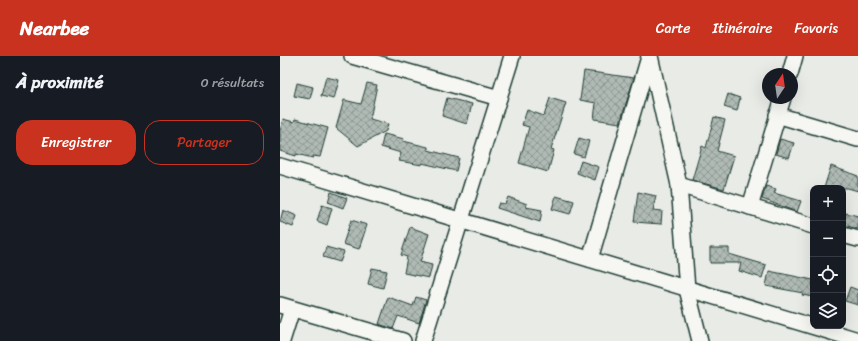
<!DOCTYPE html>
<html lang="fr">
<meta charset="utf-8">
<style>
body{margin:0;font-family:Sriracha,sans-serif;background:#242831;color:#f1f3f6}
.controls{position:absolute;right:12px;bottom:12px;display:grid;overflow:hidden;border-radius:8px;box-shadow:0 4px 16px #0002}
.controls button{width:36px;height:36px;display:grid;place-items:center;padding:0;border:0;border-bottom:1px solid #363941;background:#171b24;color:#f1f3f6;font:20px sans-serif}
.compass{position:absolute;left:482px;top:12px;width:36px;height:36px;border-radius:50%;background:#171b24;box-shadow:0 4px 16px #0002;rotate:13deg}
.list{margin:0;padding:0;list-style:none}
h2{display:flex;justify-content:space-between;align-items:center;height:52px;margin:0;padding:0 16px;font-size:17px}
h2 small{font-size:13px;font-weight:400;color:#9ea1a6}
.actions{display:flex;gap:8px;padding:12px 16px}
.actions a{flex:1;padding:9px 0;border:1px solid #c8321e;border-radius:16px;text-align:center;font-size:14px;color:#c8321e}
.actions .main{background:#c8321e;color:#fff}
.icon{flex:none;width:22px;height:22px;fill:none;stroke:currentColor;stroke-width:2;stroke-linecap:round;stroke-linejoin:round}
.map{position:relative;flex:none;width:578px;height:285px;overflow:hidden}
header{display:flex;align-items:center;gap:24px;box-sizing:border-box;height:56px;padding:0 20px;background:#c8321e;color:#fff}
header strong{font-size:19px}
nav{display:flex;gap:22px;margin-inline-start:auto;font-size:14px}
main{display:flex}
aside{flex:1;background:#171b24}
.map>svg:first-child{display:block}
.building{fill:url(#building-cross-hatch);stroke:#1f3d34}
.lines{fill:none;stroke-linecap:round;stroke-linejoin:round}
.minor-casing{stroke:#1f3d34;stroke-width:18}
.minor{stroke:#f6f6f2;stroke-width:15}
</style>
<header>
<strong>Nearbee</strong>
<nav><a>Carte</a><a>Itinéraire</a><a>Favoris</a></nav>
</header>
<main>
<aside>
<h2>À proximité<small>0 résultats</small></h2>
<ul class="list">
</ul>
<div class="actions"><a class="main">Enregistrer</a><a>Partager</a></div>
</aside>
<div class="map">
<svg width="578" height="285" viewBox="0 0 578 285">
<defs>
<pattern id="building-cross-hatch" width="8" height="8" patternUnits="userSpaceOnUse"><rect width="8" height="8" fill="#b0bab5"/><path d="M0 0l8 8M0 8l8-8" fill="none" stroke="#8f9894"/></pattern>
</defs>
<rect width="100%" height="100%" fill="#e9ebe7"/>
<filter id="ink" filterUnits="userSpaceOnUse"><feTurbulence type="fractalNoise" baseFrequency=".025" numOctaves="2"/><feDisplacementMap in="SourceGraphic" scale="8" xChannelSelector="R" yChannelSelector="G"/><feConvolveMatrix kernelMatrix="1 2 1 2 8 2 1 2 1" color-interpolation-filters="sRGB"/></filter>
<g filter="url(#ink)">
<!-- building -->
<g class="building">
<polygon points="304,15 354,22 340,67 314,63 316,47 300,44"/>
<polygon points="46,21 59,24 54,43 41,40"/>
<polygon points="17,27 33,31 30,43 14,40"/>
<polygon points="87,27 97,29 90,63 108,68 106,75 78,90 56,72 64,44 81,48"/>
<polygon points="448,38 460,42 457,55 444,51"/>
<polygon points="167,42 192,48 187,68 162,60"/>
<polygon points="270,42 286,47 271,93 274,94 268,116 239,107 249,71 242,69 247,54 264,60"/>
<polygon points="434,61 445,64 437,95 454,100 444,133 412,124 422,90 426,92"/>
<polygon points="3,63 14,66 15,63 48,72 40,101 33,100 33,102 16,98 16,100 0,95 0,75"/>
<polygon points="104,78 124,83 123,85 148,91 148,94 179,102 176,115 142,107 142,109 119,105 121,97 101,91"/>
<polygon points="299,82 309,85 304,101 294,98"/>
<polygon points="500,83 514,87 509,102 496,98"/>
<polygon points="301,105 319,111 315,124 297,117"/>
<polygon points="551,110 578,120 578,135 568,132 544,132"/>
<polygon points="486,130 496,133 494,137 521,145 517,156 482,143"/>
<polygon points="51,136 67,142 63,152 48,146"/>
<polygon points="358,136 376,140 373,154 382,155 381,168 354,166"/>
<polygon points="276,140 294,145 290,158 272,153"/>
<polygon points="228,141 247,148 246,151 262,154 260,166 217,152 219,147 225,148"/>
<polygon points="42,149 52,152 47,169 37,165"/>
<polygon points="3,154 17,160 13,171 0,166"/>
<polygon points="566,157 578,160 578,173 563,169"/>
<polygon points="71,164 87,169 79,193 63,188"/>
<polygon points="130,171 149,178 140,206 152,209 149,222 124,217 127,201 121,199"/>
<polygon points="46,191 64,196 60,206 43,201"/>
<polygon points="430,192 449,192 449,198 486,209 482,222 459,215 461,207 430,207"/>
<polygon points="92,212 107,215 103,232 88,228"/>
<polygon points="489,215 533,224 533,241 522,239 523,237 486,230"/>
<polygon points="570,231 578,234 578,249 565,245"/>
<polygon points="108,241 133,250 136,241 146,244 139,267 118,260 113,273 99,268"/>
</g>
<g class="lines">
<defs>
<g id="minor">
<polyline points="72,0 219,42"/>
<polyline points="370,0 399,129 407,233 420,285"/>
<polyline points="510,18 515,0"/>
<polyline points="497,59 578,83"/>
<polyline points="0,110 578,284"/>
<polyline points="399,129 533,170"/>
<polyline points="470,151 503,42"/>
<polyline points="563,179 578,183"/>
<polyline points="310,203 369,1"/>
<polyline points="0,249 123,285"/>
<polyline points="2,285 12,253"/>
<polyline points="143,285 232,0"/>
</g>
</defs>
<!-- minor casing -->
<use href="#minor" class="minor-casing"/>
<!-- minor -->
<use href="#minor" class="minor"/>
</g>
</g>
</svg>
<div class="controls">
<button>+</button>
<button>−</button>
<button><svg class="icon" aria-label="locate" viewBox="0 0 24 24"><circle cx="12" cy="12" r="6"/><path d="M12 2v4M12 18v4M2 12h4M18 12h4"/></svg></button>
<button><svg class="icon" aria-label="layers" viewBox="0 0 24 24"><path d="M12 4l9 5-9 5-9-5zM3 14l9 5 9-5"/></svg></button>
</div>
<svg class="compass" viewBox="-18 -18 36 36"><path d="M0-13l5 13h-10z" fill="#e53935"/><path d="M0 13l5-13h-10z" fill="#9ea1a6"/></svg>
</div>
</main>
